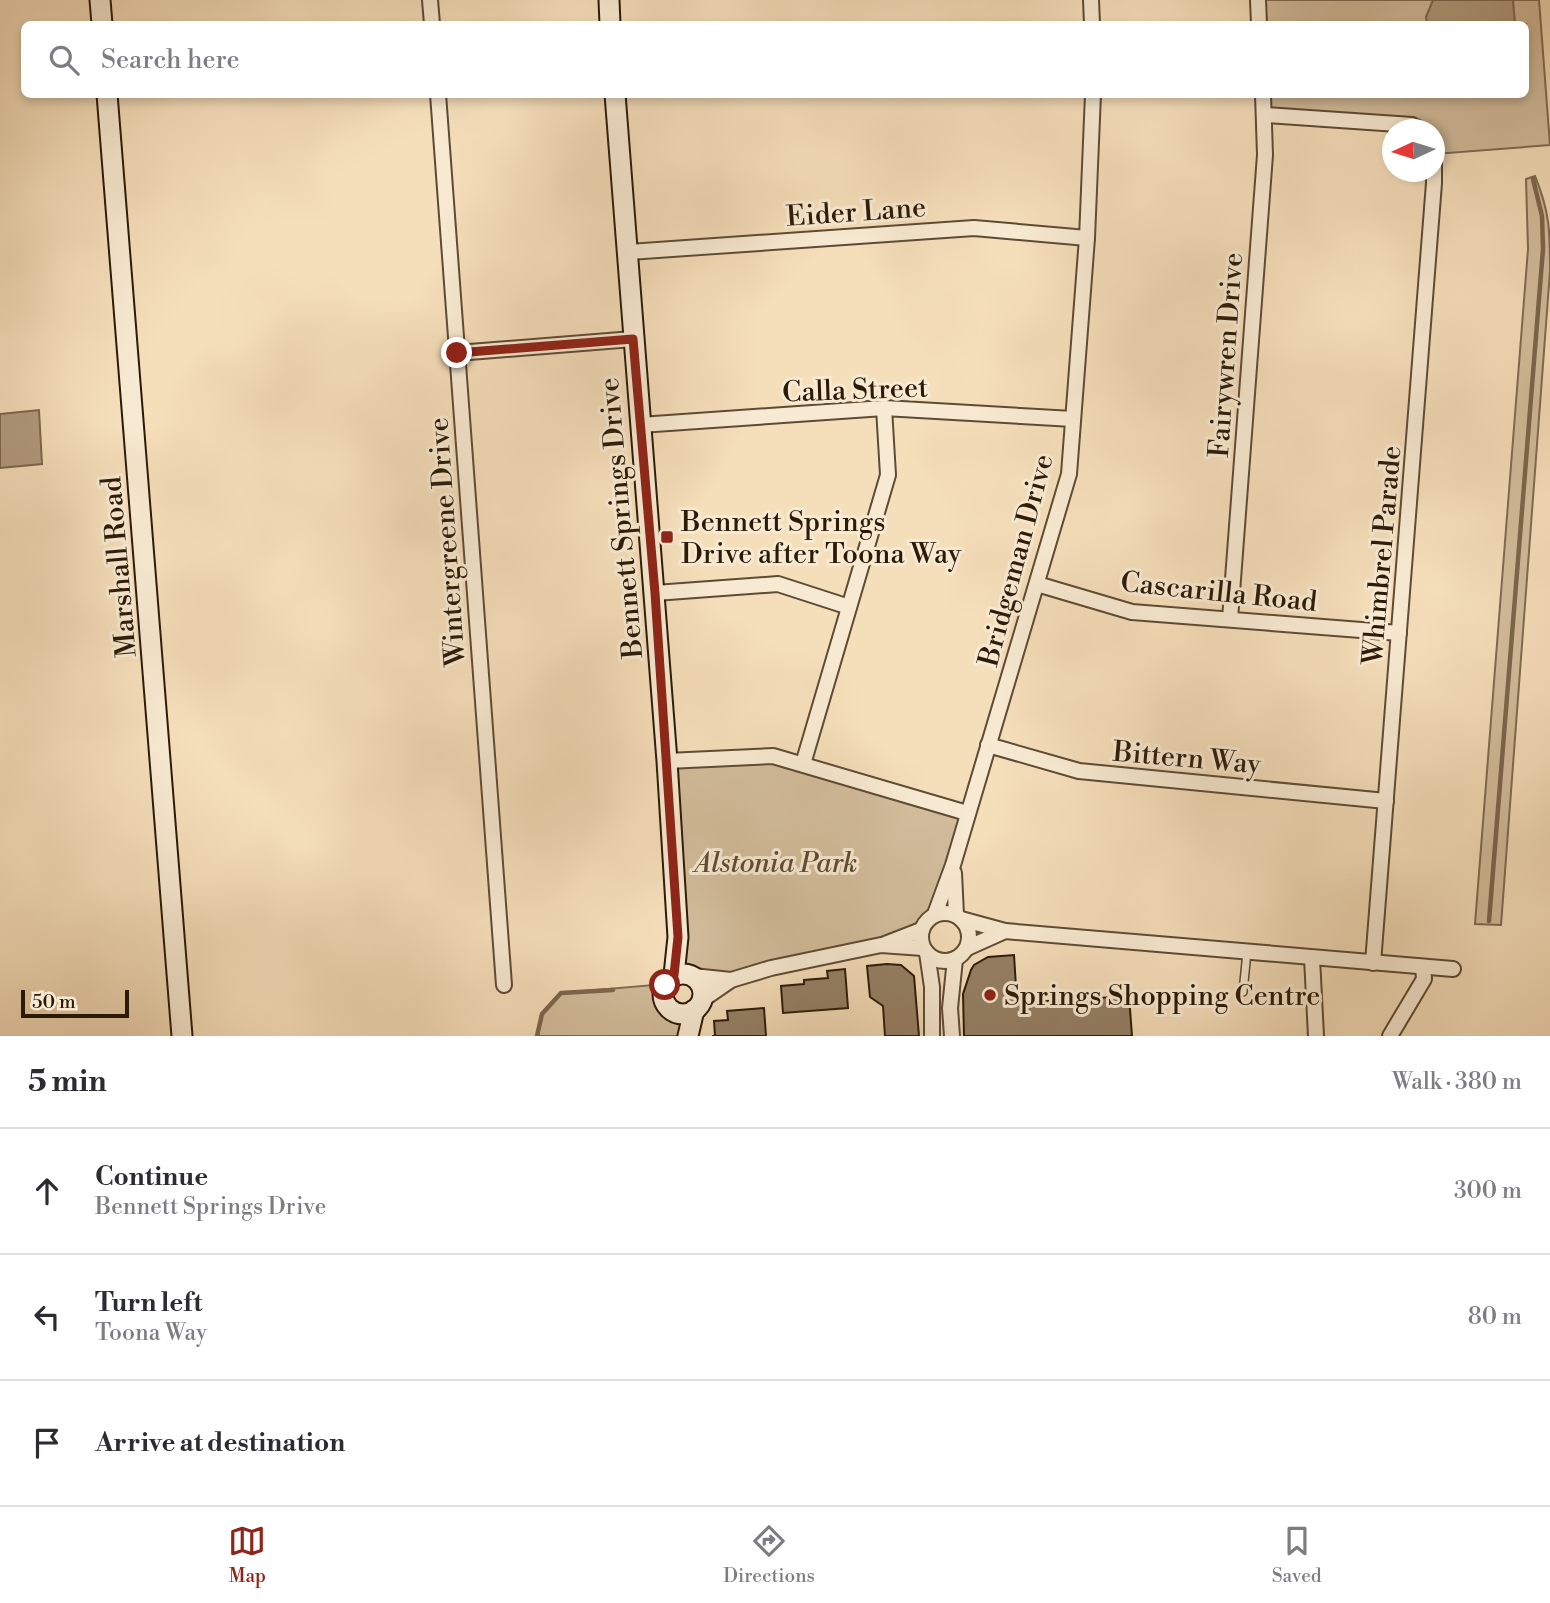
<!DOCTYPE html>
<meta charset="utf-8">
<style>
body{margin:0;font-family:"Libre Bodoni",serif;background:#f2f2f3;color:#2b2b33}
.compass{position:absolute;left:1382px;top:119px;width:63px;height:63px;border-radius:50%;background:#fff;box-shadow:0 4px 10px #0003;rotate:266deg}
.scale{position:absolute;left:21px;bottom:18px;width:108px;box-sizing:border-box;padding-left:7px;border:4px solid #2c1a08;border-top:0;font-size:19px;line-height:24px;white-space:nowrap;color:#2c1a08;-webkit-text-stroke:5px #f8ead2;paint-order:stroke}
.stop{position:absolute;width:21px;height:21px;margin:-16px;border:5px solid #8f2418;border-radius:50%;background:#fff}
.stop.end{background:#8f2418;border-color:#fff;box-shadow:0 2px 7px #0008}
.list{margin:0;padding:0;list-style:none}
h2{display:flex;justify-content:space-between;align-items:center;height:91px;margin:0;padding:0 28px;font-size:30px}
h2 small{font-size:23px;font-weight:400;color:#7c7c81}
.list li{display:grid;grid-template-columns:46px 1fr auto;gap:21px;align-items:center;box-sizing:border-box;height:126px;padding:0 28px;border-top:2px solid #e1e1e2}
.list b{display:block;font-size:26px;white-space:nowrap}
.list p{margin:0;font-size:23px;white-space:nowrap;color:#7c7c81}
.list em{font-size:23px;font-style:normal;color:#7c7c81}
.icon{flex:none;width:38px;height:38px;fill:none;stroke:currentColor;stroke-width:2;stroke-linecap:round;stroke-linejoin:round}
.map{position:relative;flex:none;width:1550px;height:1036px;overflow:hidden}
.search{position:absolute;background:#fff;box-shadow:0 4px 10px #0003;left:21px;right:21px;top:21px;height:77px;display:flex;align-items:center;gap:18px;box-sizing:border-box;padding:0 24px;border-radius:10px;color:#7c7c81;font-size:26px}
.sheet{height:469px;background:#fff}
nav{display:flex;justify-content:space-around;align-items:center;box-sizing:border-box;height:98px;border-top:2px solid #e1e1e2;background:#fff;font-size:19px;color:#7c7c81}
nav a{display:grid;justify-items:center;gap:4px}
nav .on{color:#8f2418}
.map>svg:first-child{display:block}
.green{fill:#d3bd9c;stroke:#806c52;stroke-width:2}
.water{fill:#b19b7d;stroke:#7c674e;stroke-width:2}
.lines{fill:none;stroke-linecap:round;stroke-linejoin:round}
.stream{stroke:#7c674e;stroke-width:4.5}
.building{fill:#958065;stroke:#2c1a08;stroke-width:2}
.lane-casing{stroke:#5e4b34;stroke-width:10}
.street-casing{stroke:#5e4b34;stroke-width:18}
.secondary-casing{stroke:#2c1a08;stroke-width:23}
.lane{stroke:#f8ead2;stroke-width:7}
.street{stroke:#f8ead2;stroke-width:14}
.secondary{stroke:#f8ead2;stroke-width:19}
.route{stroke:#8f2418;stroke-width:9}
.poi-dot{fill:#8f2418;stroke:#f8ead2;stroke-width:2.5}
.labels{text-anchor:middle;stroke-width:6;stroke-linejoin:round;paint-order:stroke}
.street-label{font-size:28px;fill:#2c1a08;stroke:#f8ead2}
.poi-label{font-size:28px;fill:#2c1a08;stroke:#f8ead2;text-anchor:start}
.park-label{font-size:28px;font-style:italic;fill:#5e4b34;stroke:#f8ead2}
</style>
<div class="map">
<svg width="1550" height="1036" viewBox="0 0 1550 1036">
<rect width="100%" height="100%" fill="#f5deba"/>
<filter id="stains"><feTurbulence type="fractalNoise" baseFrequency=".00286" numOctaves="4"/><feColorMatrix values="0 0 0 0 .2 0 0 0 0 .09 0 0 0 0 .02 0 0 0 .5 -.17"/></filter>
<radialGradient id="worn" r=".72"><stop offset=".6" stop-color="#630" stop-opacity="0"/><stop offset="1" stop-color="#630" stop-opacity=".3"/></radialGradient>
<!-- green -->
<g class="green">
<polygon points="1258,0 1539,0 1550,145 1435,154 1434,130 1265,115 1263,95 1526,94 1526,24 1259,24"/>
<path d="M1535 176C1550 213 1550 231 1550 271L1501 925 1475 924 1528 249 1526 179Z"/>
<polygon points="773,756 967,813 935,914 929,919 921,930 731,980 687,974 678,937 667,761"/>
<path d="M665 984C660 1000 669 1003 676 1014 680 1020 682 1029 685 1036H537L542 1014 561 993Z"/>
</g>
<!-- water -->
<g class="water">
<polygon points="1433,0 1513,0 1515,24 1427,24 1426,17"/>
<polygon points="39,410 42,464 0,468 0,414"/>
</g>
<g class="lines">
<!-- stream -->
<g class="stream">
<polyline points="1489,921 1543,249 1542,216 1533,179"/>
<polyline points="537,1036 542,1014 561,993 613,990"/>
</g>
</g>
<!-- building -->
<g class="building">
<polygon points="1014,955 1017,1003 1129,996 1132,1036 964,1036 963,994 971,970 974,965 988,957"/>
<polygon points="887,964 901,965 914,976 919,1036 885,1036 883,1006 870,997 867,966"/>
<polygon points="845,969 848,1008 783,1013 781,986 804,984 804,980 828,978 827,971"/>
<polygon points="764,1008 766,1036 712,1036 715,1036 714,1021 728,1020 727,1011"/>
</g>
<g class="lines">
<defs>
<polyline id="lane" points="1243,992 1247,952"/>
<g id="street">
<polyline points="430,0 432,24"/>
<polyline points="1091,0 1092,24"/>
<polyline points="1258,0 1259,24"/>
<polyline points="438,94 504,985"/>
<polyline points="1265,115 1412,125 1422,130"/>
<polyline points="629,252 974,228 1087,238"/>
<polyline points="457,353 633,339"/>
<polyline points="640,425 884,408 1073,419"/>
<polyline points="1037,584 1132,612 1399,633"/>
<polyline points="655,593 778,584 849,607"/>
<polyline points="1230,619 1265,155 1263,94"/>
<polyline points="988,745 1079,771 1386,801"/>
<polyline points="667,761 773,756 967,813"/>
<polyline points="803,764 888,475 884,408"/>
<polyline points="954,873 956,915"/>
<circle cx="945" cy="937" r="24"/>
<polyline points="935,914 953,865 1069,474 1087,238 1093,94"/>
<polyline points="961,919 1005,931 1453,969"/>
<polyline points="885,944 921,930"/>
<polyline points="967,948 1005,931"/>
<polyline points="927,953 932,987 932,1036"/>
<polyline points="1312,958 1316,1036"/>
<polyline points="1373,963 1434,183 1434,150"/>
<polyline points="693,976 731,980"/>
<polyline points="702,1000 731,980 771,968 881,945 923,948"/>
<polyline points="952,1036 950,1008 955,959"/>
<polyline points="1390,1036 1424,979 1423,967"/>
</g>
<g id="secondary">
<polyline points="100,0 102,24"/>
<polyline points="609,0 610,24"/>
<polyline points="107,94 182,1036"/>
<polyline points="615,94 667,761 678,937 674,975"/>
<circle cx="683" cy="994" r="20"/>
<polyline points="688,1036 694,1010"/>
</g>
</defs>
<!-- lane casing -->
<use href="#lane" class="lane-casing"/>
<!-- street casing -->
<use href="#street" class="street-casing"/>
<!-- secondary casing -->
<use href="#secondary" class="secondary-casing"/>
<!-- lane -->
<use href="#lane" class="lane"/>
<!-- street -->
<use href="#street" class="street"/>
<!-- secondary -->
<use href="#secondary" class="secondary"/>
</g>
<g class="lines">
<!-- route -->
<polyline class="route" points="457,353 633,339 655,593 678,937 674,975 665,985"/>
</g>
<!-- markers -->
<g class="poi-dot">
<rect x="660" y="530" width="14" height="14" rx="3.5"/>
<circle cx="990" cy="995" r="7"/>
</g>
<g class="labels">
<!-- street labels -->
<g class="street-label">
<text transform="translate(856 211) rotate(-4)" y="10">Eider Lane</text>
<text transform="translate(1225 355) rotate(-86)" y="10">Fairywren Drive</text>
<text transform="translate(855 389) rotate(-2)" y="10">Calla Street</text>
<text transform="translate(620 518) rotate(-95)" y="10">Bennett Springs Drive</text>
<text transform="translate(446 542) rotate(-94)" y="10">Wintergreene Drive</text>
<text transform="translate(1381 555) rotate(-85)" y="10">Whimbrel Parade</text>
<text transform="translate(1015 560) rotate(-75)" y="10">Bridgeman Drive</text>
<text transform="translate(118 567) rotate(-95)" y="10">Marshall Road</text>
<text transform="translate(1219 591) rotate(6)" y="10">Cascarilla Road</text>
<text transform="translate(1187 757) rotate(5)" y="10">Bittern Way</text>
</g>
<!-- poi labels -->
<g class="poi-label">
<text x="681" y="531">Bennett Springs<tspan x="681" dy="32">Drive after Toona Way</tspan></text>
<text x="1004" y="1005">Springs Shopping Centre</text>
</g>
<!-- park labels -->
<g class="park-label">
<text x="776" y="872">Alstonia Park</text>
</g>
</g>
<rect width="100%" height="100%" filter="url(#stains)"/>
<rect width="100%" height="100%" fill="url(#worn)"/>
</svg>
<svg class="compass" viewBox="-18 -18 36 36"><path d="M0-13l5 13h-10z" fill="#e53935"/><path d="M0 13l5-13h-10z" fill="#7c7c81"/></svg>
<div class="scale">50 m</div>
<div class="stop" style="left:665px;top:985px"></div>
<div class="stop end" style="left:457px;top:353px"></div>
<div class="search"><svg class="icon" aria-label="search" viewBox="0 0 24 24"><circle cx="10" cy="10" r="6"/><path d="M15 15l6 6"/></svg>Search here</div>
</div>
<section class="sheet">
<h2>5 min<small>Walk · 380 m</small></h2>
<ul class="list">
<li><svg class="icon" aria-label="ahead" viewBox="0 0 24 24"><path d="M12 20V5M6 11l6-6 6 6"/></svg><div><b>Continue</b><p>Bennett Springs Drive</p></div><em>300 m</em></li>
<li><svg class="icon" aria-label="left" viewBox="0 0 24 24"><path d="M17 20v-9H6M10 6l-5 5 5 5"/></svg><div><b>Turn left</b><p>Toona Way</p></div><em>80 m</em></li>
<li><svg class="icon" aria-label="arrive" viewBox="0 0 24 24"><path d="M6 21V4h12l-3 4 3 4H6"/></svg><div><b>Arrive at destination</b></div></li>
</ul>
</section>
<nav>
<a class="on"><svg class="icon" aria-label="map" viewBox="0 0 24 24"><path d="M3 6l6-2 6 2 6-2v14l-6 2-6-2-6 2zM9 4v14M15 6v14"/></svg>Map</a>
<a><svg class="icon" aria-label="directions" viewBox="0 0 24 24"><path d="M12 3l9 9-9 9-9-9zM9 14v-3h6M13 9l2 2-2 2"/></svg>Directions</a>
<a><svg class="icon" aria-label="saved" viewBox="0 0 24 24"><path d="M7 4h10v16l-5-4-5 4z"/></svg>Saved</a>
</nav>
